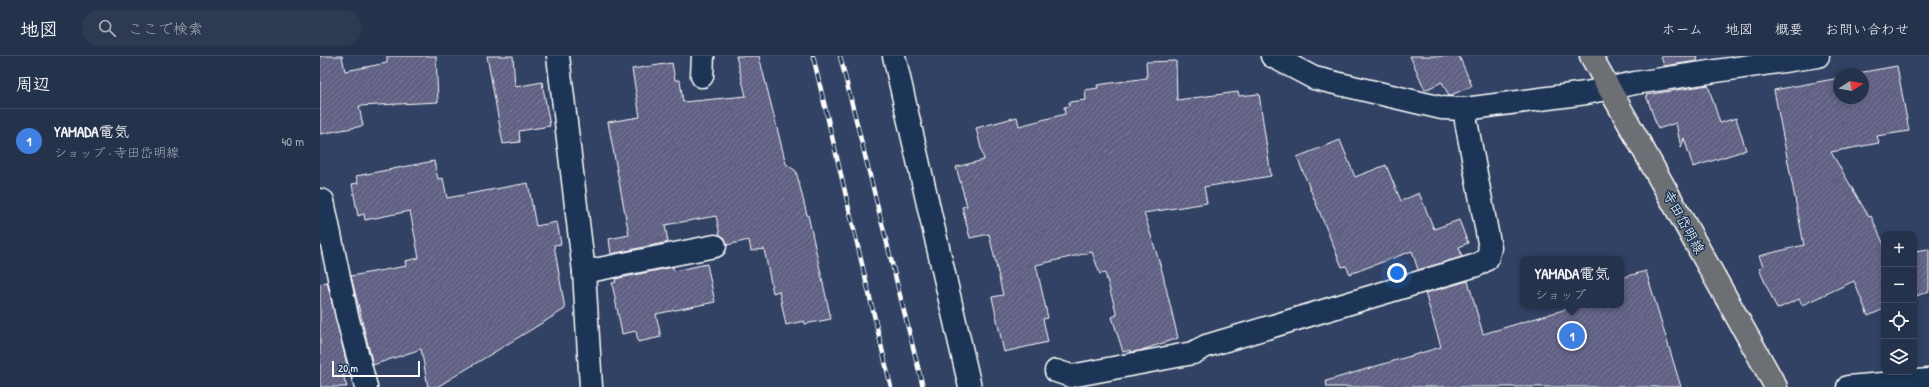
<!DOCTYPE html>
<html lang="ja">
<meta charset="utf-8">
<style>
body{margin:0;font-family:"Patrick Hand","Klee One",sans-serif;background:#2d3a52;color:#f1f3f6}
.controls{position:absolute;right:12px;bottom:12px;display:grid;overflow:hidden;border-radius:8px;box-shadow:0 2px 6px #0003}
.controls button{width:36px;height:36px;display:grid;place-items:center;padding:0;border:0;border-bottom:1px solid #424d63;background:#25324b;color:#f1f3f6;font:20px sans-serif}
.compass{position:absolute;left:1513px;top:12px;width:36px;height:36px;border-radius:50%;background:#25324b;box-shadow:0 2px 6px #0003;rotate:79deg}
.scale{position:absolute;left:12px;bottom:10px;width:88px;box-sizing:border-box;padding-left:4px;border:2px solid #fff;border-top:0;font-size:11px;line-height:14px;white-space:nowrap;color:#fff;-webkit-text-stroke:3px #1d3557;paint-order:stroke}
.you{position:absolute;left:1077px;top:217px;width:14px;height:14px;margin:-10px;border:3px solid #fff;border-radius:50%;background:#1a73e8;box-shadow:0 0 0 6px #1a73e833}
.badge{display:grid;place-items:center;width:26px;height:26px;border-radius:50%;background:#8bbbb9;color:#fff;font-size:13px;font-weight:700}
.pin{position:absolute;translate:-50% -50%;border:2px solid #fff;box-shadow:0 1px 4px #0006}
.popup{position:absolute;left:1200px;top:200px;width:104px;height:52px;box-sizing:border-box;display:grid;place-content:center;border-radius:8px;background:#25324b;filter:drop-shadow(0 1px 3px #0005);font-size:13px;white-space:nowrap;color:#a3aab5}
.popup b{font-size:15px;color:#f1f3f6}
.popup::after{content:'';position:absolute;left:50%;top:100%;margin-left:-8px;border:8px solid transparent;border-top-color:#25324b}
.list{margin:0;padding:0;list-style:none}
h2{display:flex;justify-content:space-between;align-items:center;height:52px;margin:0;padding:0 16px;font-size:17px}
h2 small{font-size:13px;font-weight:400;color:#a3aab5}
.list li{display:grid;grid-template-columns:26px 1fr auto;gap:12px;align-items:center;box-sizing:border-box;height:64px;padding:0 16px;border-top:1px solid #424d63}
.list b{display:block;font-size:15px;white-space:nowrap}
.list p{margin:0;font-size:13px;white-space:nowrap;color:#a3aab5}
.list em{font-size:13px;font-style:normal;color:#a3aab5}
.icon{flex:none;width:22px;height:22px;fill:none;stroke:currentColor;stroke-width:2;stroke-linecap:round;stroke-linejoin:round}
.map{position:relative;flex:none;width:1609px;height:331px;overflow:hidden}
header{display:flex;align-items:center;gap:24px;box-sizing:border-box;height:56px;padding:0 20px;background:#25324b;border-bottom:1px solid #424d63}
header strong{font-size:19px}
nav{display:flex;gap:22px;margin-inline-start:auto;font-size:14px}
.search{width:280px;height:36px;background:#2d3a52;display:flex;align-items:center;gap:10px;box-sizing:border-box;padding:0 14px;border-radius:22px;color:#a3aab5;font-size:15px}
main{display:flex}
aside{flex:1;background:#25324b}
.map>svg:first-child{display:block}
.building{fill:url(#building-hatch);stroke:#fff}
.lines{fill:none;stroke-linecap:round;stroke-linejoin:round}
.minor-casing{stroke:#fff;stroke-width:25}
.major-casing{stroke:#fff;stroke-width:25}
.minor{stroke:#1d3557;stroke-width:22}
.major{stroke:#6c6f75;stroke-width:22}
.rail-casing{stroke:#fff;stroke-width:4.5}
.rail{stroke:#1d3557;stroke-width:3;stroke-dasharray:9;stroke-linecap:butt}
.labels{text-anchor:middle;stroke-width:3;stroke-linejoin:round;paint-order:stroke}
.street-label{font-size:14px;fill:#fff;stroke:#1d3557}
</style>
<header>
<strong>地図</strong>
<div class="search"><svg class="icon" aria-label="search" viewBox="0 0 24 24"><circle cx="10" cy="10" r="6"/><path d="M15 15l6 6"/></svg>ここで検索</div>
<nav><a>ホーム</a><a>地図</a><a>概要</a><a>お問い合わせ</a></nav>
</header>
<main>
<aside>
<h2>周辺<small></small></h2>
<ul class="list">
<li><span class="badge" style="background:#3f7fe0">1</span><div><b>YAMADA電気</b><p>ショップ · 寺田岱明線</p></div><em>40 m</em></li>
</ul>
</aside>
<div class="map">
<svg width="1609" height="331" viewBox="0 0 1609 331">
<defs>
<pattern id="building-hatch" width="6" height="6" patternUnits="userSpaceOnUse"><rect width="6" height="6" fill="#616184"/><path d="M-1 1l2-2M0 6l6-6M5 7l2-2" fill="none" stroke="#797996"/></pattern>
</defs>
<rect width="100%" height="100%" fill="#314264"/>
<filter id="ink" filterUnits="userSpaceOnUse"><feTurbulence type="fractalNoise" baseFrequency=".025" numOctaves="2"/><feDisplacementMap in="SourceGraphic" scale="8" xChannelSelector="R" yChannelSelector="G"/><feConvolveMatrix kernelMatrix="1 2 1 2 8 2 1 2 1" color-interpolation-filters="sRGB"/></filter>
<g filter="url(#ink)">
<!-- building -->
<g class="building">
<polygon points="0,0 22,0 25,15 67,7 67,0 116,0 118,46 39,50 43,70 0,78"/>
<polygon points="167,0 193,0 195,31 222,26 230,70 199,75 200,86 183,88"/>
<polygon points="416,0 439,0 466,108 476,115 487,159 488,159 511,263 485,268 484,265 466,269 459,235 453,237 444,193 431,195 429,184 407,189 405,182 400,179 396,160 345,169 348,186 291,198 289,183 309,179 288,66 320,61 312,13 352,7 355,24 360,24 363,46 426,40"/>
<polygon points="1090,0 1139,0 1152,30 1129,40 1122,26 1105,34"/>
<polygon points="1341,0 1378,0 1377,5 1344,10"/>
<polygon points="856,5 857,44 918,36 919,40 939,38 951,120 884,131 887,147 824,157 842,215 858,282 819,295 810,296 810,294 803,296 792,261 797,259 785,217 780,218 772,196 716,209 728,262 723,263 728,286 684,296 672,241 683,239 669,178 650,182 642,151 647,150 636,111 664,104 656,72 697,61 699,70 745,58 744,51 749,50 749,46 766,44 765,34 778,32 777,29 827,22 826,6"/>
<polygon points="1577,10 1589,75 1557,80 1559,87 1511,96 1549,161 1551,160 1564,189 1564,253 1548,260 1534,225 1482,249 1479,243 1457,253 1439,213 1443,210 1439,200 1484,189 1454,34 1519,22 1519,42 1543,42 1543,18 1538,17"/>
<polygon points="1388,29 1400,67 1416,62 1426,94 1373,111 1364,82 1361,92 1356,67 1338,73 1326,39"/>
<polygon points="1020,84 1035,121 1066,109 1081,145 1099,137 1114,173 1139,164 1148,187 1139,191 1142,201 1098,214 1092,195 1030,218 1026,210 1022,211 977,101"/>
<polygon points="114,105 118,123 123,122 127,142 208,127 216,170 237,166 241,188 234,189 245,253 117,331 108,331 101,293 53,309 31,220 86,210 85,205 99,202 90,155 45,164 44,158 38,160 32,128 38,127 36,120"/>
<polygon points="1609,193 1609,235 1594,241 1594,195"/>
<polygon points="387,208 395,246 336,258 341,281 318,286 316,275 302,278 292,227 296,226 295,223 353,211 354,215"/>
<polygon points="1326,215 1361,331 1007,331 1006,325 1121,291 1105,237 1148,225 1163,278 1260,249 1301,249 1301,222"/>
<polygon points="7,226 29,317 23,319 27,331 0,331 0,228"/>
</g>
<g class="lines">
<defs>
<g id="minor">
<polyline points="238,0 264,216 271,331"/>
<polyline points="574,0 650,331"/>
<polyline points="952,0 994,22 1122,52 1145,53 1266,37 1315,27 1498,0"/>
<polyline points="382,20 383,0"/>
<polyline points="0,144 3,145 27,260 46,331"/>
<polyline points="264,216 395,190"/>
<polyline points="736,315 751,320 873,297 886,290 1157,209 1167,203 1170,192 1146,65 1145,53"/>
<polyline points="1528,331 1609,324"/>
</g>
<polyline id="major" points="1271,0 1456,331"/>
</defs>
<!-- minor casing -->
<use href="#minor" class="minor-casing"/>
<!-- major casing -->
<use href="#major" class="major-casing"/>
<!-- minor -->
<use href="#minor" class="minor"/>
<!-- major -->
<use href="#major" class="major"/>
<defs>
<g id="rail">
<polyline points="493,0 571,331"/>
<polyline points="520,0 603,331"/>
</g>
</defs>
<!-- rail casing -->
<use href="#rail" class="rail-casing"/>
<!-- rail -->
<use href="#rail" class="rail"/>
</g>
</g>
<g class="labels">
<!-- street labels -->
<g class="street-label">
<text transform="translate(1364 166) rotate(61)" y="5">寺田岱明線</text>
</g>
</g>
</svg>
<div class="controls">
<button>+</button>
<button>−</button>
<button><svg class="icon" aria-label="locate" viewBox="0 0 24 24"><circle cx="12" cy="12" r="6"/><path d="M12 2v4M12 18v4M2 12h4M18 12h4"/></svg></button>
<button><svg class="icon" aria-label="layers" viewBox="0 0 24 24"><path d="M12 4l9 5-9 5-9-5zM3 14l9 5 9-5"/></svg></button>
</div>
<svg class="compass" viewBox="-18 -18 36 36"><path d="M0-13l5 13h-10z" fill="#e53935"/><path d="M0 13l5-13h-10z" fill="#a3aab5"/></svg>
<div class="scale">20 m</div>
<div class="you"></div>
<div class="pin badge" style="left:1252px;top:280px;background:#3f7fe0">1</div>
<div class="popup"><b>YAMADA電気</b>ショップ</div>
</div>
</main>
